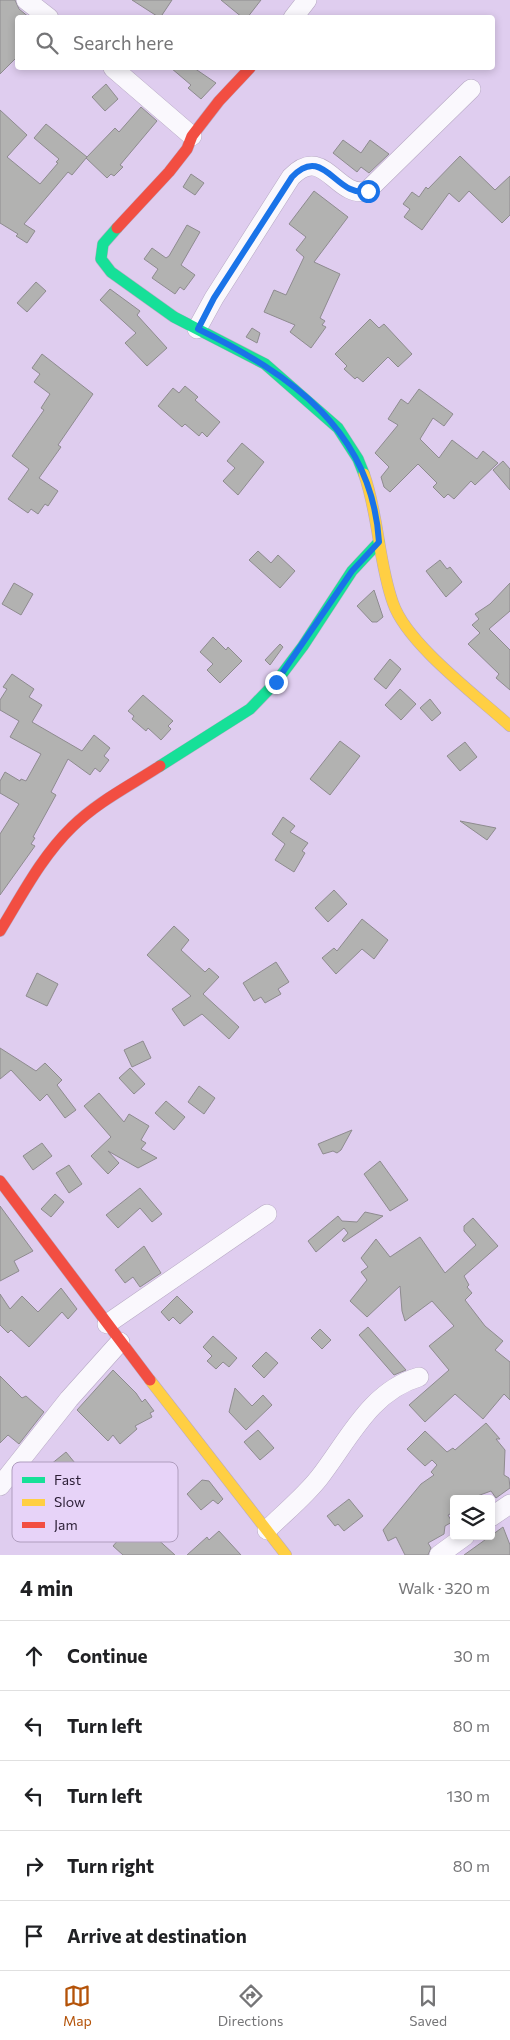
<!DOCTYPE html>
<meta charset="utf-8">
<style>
body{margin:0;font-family:Commissioner,sans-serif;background:#f2f2f2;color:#202124}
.controls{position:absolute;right:15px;bottom:15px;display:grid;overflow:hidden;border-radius:5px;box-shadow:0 2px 8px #0003}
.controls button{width:45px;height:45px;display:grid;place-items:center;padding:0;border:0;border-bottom:1px solid #e0e0e0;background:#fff;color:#202124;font:25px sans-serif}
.stop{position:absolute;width:15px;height:15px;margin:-11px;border:4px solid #1a73e8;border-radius:50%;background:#fff}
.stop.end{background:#1a73e8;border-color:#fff;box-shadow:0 1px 5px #0008}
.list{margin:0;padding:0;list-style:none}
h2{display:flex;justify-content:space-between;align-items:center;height:65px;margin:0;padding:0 20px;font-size:21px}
h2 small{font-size:16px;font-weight:400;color:#757577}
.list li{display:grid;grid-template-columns:32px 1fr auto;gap:15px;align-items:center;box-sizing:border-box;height:70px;padding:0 20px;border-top:1px solid #e0e0e0}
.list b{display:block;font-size:19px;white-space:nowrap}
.list em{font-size:16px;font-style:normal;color:#757577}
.icon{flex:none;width:28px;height:28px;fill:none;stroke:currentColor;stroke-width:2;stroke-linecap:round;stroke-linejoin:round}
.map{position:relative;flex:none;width:510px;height:1555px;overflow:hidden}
.search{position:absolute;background:#fff;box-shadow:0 2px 8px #0003;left:15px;right:15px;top:15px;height:55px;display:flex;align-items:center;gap:12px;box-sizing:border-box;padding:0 18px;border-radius:5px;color:#757577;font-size:19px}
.sheet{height:415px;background:#fff}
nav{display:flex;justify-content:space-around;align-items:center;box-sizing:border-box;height:70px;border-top:1px solid #e0e0e0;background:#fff;font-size:14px;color:#757577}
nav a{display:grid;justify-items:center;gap:2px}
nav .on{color:#b45309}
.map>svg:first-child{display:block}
.building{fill:#b2b2b1;stroke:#8e8b8f}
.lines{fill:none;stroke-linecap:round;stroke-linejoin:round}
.street-casing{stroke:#b7a9c4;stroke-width:20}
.fast-casing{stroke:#b7a9c4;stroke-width:12}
.slow-casing{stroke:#b7a9c4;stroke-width:12}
.jam-casing{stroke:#b7a9c4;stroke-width:12}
.street{stroke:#faf8fd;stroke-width:19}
.fast{stroke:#16e098;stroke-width:11}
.slow{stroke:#ffcf43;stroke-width:11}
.jam{stroke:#f24e42;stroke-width:11}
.route{stroke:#1a73e8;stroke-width:6}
.key{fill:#e7d3f8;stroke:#af9dbe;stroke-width:1}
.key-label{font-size:14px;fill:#2b1e35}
</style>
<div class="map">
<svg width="510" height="1555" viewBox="0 0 510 1555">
<rect width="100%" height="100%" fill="#dfcdef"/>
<!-- building -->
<g class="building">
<polygon points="0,0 15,0 19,9 30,18 18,18 18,56 0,74"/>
<polygon points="132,0 172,0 160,18"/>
<polygon points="221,0 261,0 247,18 243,18"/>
<polygon points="171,68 194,68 216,83 201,99 188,88 191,85"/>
<polygon points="106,84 118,99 105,111 92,97"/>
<polygon points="141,107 157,121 120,165 123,167 114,176 111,174 107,178 86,158 115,128 119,132"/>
<polygon points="0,110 27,135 7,157 40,184 58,163 56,162 59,159 34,138 46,124 87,157 72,175 68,172 24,224 35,231 27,243 16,236 18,234 0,223"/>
<polygon points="343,140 361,153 370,140 389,154 369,173 361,167 357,172 333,153"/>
<polygon points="460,156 495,190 510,176 510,215 502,223 469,191 459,202 449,193 422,230 404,217 410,209 403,204 412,192 419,197 426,187 428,189"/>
<polygon points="191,174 204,183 195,195 183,187"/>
<polygon points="314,191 348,217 314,262 340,274 320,318 325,321 322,325 326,327 311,348 290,332 295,325 264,312 274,290 286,295 304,257 296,250 306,237 289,224"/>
<polygon points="187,225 200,232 181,265 195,275 184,290 180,287 175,294 152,278 158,269 144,259 152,248 166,258 169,256"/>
<polygon points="36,282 46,291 27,312 17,303"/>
<polygon points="110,289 140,311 137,315 167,348 147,366 125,343 136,333 100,300"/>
<polygon points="370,319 379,328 384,324 412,354 398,367 388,357 363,382 357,377 355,379 344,369 347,366 335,354"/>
<polygon points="252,328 260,333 257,343 246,337"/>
<polygon points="42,354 93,394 58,445 61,447 39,478 58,491 48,506 45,504 38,514 31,509 28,513 8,499 29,469 12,456 44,410 41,408 50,394 34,382 40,374 32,368"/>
<polygon points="185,386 198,397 195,400 220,422 207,437 202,432 199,436 185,424 182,427 158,406 173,388 179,393"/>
<polygon points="419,389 453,414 444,426 433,418 420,439 439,458 452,440 477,459 483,451 498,463 475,485 471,481 454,499 448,494 444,498 433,487 437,483 418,464 390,492 384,487 381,477 389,467 375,453 398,425 388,419 401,399 408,404"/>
<polygon points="242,443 264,462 238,495 223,481 235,468 227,461"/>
<polygon points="503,461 510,469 510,490 493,470"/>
<polygon points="258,551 271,563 278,555 295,571 280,588 249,560"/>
<polygon points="440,560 447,569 450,567 462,582 446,597 426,571"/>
<polygon points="14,583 33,594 21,615 2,604"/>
<polygon points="510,583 510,611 489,629 510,650 510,690 496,678 499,674 468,644 480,633 472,625 479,619 475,614 490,604"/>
<polygon points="374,590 383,617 377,622 372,622 357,606"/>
<polygon points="213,637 226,650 228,647 242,661 220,683 207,670 213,664 200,652"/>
<polygon points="280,644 283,647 270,665 265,660"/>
<polygon points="390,659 401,669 386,689 374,679"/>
<polygon points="12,674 34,689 29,697 42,705 32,722 82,751 94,735 110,748 104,756 109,760 100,772 95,768 90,775 68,759 51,792 56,795 33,837 35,838 31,844 35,846 0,895 0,834 19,804 0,793 0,781 5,772 20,781 21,779 26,781 41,754 10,737 19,721 0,710 0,700 7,689 3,687"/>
<polygon points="400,689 416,704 401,720 385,705"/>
<polygon points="143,695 173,721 168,726 171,729 161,740 148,728 146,731 132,719 134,716 128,711"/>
<polygon points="430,699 441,713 432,721 420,708"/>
<polygon points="340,741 360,756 330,795 310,779"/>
<polygon points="465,742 477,757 460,771 447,756"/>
<polygon points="283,817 295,826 290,832 308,843 302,851 305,853 294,872 275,860 285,844 272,834"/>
<polygon points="460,821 496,828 487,840"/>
<polygon points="334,890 347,904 328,922 315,908"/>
<polygon points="362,919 388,940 374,959 362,949 336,974 322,958 334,948 337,951"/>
<polygon points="174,926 189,940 181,950 205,972 209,968 219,977 203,994 239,1027 229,1039 202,1014 184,1026 172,1009 191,996 147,955"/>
<polygon points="276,962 289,982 278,989 281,994 265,1003 261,997 254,1001 243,983"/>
<polygon points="37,973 58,984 47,1006 26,996"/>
<polygon points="143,1041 151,1058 132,1067 124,1050"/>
<polygon points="0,1048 36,1071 45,1063 62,1080 57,1085 76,1110 65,1118 47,1094 40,1101 11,1070 0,1079"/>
<polygon points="130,1068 145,1084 134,1094 119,1078"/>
<polygon points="199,1086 215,1098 204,1114 188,1102"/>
<polygon points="99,1093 124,1122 129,1114 149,1126 141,1140 146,1143 141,1149 157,1158 138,1168 108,1151 119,1163 108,1174 91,1156 111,1137 84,1106"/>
<polygon points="166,1101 185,1117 174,1130 155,1113"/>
<polygon points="352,1130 341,1150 337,1153 333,1151 323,1154 318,1144"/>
<polygon points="42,1143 52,1156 33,1170 23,1156"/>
<polygon points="380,1161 408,1200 390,1211 364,1174"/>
<polygon points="69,1165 82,1184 69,1193 56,1173"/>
<polygon points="140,1188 162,1214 152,1222 140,1208 118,1228 106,1215"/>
<polygon points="55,1194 64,1202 51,1217 41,1209"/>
<polygon points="0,1206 33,1251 14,1261 19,1271 0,1281"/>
<polygon points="365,1212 383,1216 344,1242 342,1240 348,1233 344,1228 316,1252 308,1241 338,1216 342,1221 357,1222"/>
<polygon points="473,1218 498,1246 464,1276 469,1285 467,1287 472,1293 465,1300 485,1326 503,1341 495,1350 510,1362 510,1400 504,1394 483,1419 455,1394 425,1422 409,1405 449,1370 429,1346 454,1326 432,1301 405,1321 402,1311 400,1286 367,1317 350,1301 367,1280 361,1272 368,1267 361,1258 376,1239 390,1257 420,1237 445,1273 476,1245 464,1231 464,1226"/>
<polygon points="144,1246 161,1273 140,1287 133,1277 125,1283 115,1270"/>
<polygon points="61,1288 77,1309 68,1319 62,1312 29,1347 11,1330 8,1333 0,1325 0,1294 10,1309 22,1296 38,1312"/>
<polygon points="177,1296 193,1312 180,1324 173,1317 169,1321 161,1312"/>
<polygon points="368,1327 406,1370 394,1375 359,1335"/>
<polygon points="320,1329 331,1340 322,1349 311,1338"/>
<polygon points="213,1336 237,1358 229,1367 223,1362 216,1369 207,1361 212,1356 203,1347"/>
<polygon points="266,1352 278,1363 264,1378 252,1366"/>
<polygon points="113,1370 136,1393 142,1402 145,1399 154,1411 150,1413 152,1417 135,1426 137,1429 120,1444 113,1435 108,1441 77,1410"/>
<polygon points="0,1376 22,1398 26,1396 44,1412 19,1444 8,1435 0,1443"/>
<polygon points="235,1388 252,1406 263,1395 272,1405 246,1430 229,1412"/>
<polygon points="486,1423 500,1439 496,1439 505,1450 504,1475 509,1478 510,1488 496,1498 491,1491 469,1499 454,1499 454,1512 448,1515 452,1522 445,1526 444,1534 428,1543 431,1548 428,1555 405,1555 396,1537 388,1541 383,1530 421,1484 434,1475 431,1472 437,1465 432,1460 425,1466 407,1449 425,1431 447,1452 453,1448 455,1450"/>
<polygon points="258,1430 274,1448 260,1460 244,1442"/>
<polygon points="66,1452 84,1474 73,1483 83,1494 71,1505 47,1475 50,1465"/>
<polygon points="202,1480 209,1481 223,1499 218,1504 213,1500 201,1510 187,1494"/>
<polygon points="349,1499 363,1516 344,1531 338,1524 335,1526 327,1516"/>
<polygon points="132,1516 175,1555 123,1555 113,1546 120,1538 116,1534"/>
<polygon points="503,1527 510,1545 510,1555 464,1555"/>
<polygon points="219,1531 241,1555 187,1555 207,1537 209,1540"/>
</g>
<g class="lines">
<defs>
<g id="street">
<polyline points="26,0 49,18"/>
<polyline points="293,18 307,0"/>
<polyline points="113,68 192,136"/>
<path d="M197 329 214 298 291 177C324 143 336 199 367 191L471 89"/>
<polyline points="107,1324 267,1214"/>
<polyline points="0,1486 69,1399 120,1342"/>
<polyline points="491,1517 510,1504"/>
<path d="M267 1530C284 1513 304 1497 319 1478 348 1441 370 1391 419 1377"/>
<polyline points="439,1555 465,1536"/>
</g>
<g id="fast">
<polyline points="117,228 103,244 101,259 111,272 174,317 265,364 338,428 358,459 364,474"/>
<polyline points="160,766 250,709 276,682 303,646 352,571 379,542"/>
</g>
<g id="slow">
<path d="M364 474C379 516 378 561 393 603 407 644 477 696 510 726"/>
<polyline points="150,1380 286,1555"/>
</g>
<g id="jam">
<polyline points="117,228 169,172 187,149 192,136 219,101 250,68"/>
<path d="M0 931C22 895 42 856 72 827 97 802 131 785 160 766"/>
<polyline points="0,1181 150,1380"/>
</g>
</defs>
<!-- street casing -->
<use href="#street" class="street-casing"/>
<!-- fast casing -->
<use href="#fast" class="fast-casing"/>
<!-- slow casing -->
<use href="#slow" class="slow-casing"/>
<!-- jam casing -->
<use href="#jam" class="jam-casing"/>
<!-- street -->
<use href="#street" class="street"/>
<!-- fast -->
<use href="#fast" class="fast"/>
<!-- slow -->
<use href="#slow" class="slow"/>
<!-- jam -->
<use href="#jam" class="jam"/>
</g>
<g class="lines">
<!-- route -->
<path class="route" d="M276 682 352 571 379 542C372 430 290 374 198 329L214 298 292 177C324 143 336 199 368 191"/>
</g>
<!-- legend -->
<rect x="12" y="1462" width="166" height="80" rx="8" class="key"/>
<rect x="22" y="1477" width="23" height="6" fill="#16e098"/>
<rect x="22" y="1499" width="23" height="7" fill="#ffcf43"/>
<rect x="22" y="1522" width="23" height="6" fill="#f24e42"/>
<g class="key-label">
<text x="54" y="1485">Fast</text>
<text x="54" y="1507">Slow</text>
<text x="54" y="1530">Jam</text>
</g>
</svg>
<div class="controls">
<button><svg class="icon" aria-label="layers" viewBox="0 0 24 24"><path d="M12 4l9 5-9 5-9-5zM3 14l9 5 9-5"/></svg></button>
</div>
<div class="stop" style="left:368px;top:191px"></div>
<div class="stop end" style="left:276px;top:682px"></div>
<div class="search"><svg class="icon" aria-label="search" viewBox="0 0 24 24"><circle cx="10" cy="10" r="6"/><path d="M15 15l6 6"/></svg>Search here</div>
</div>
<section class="sheet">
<h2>4 min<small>Walk · 320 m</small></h2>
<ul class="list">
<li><svg class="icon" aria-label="ahead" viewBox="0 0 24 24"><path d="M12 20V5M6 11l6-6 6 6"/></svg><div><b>Continue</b></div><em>30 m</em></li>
<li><svg class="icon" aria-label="left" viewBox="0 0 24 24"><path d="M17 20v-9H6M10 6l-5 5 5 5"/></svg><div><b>Turn left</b></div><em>80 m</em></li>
<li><svg class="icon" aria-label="left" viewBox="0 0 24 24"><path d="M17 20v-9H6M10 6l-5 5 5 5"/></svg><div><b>Turn left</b></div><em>130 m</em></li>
<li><svg class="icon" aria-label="right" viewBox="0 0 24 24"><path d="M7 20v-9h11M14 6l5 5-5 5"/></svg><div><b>Turn right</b></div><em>80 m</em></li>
<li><svg class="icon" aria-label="arrive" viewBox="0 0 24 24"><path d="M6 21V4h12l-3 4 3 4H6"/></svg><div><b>Arrive at destination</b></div></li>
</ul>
</section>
<nav>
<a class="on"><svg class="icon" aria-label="map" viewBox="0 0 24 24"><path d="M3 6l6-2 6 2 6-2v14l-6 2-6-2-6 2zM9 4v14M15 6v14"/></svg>Map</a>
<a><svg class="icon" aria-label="directions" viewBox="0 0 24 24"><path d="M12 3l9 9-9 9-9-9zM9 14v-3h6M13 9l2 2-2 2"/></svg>Directions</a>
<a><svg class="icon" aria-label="saved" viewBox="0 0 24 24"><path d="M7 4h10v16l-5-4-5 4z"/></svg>Saved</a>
</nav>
